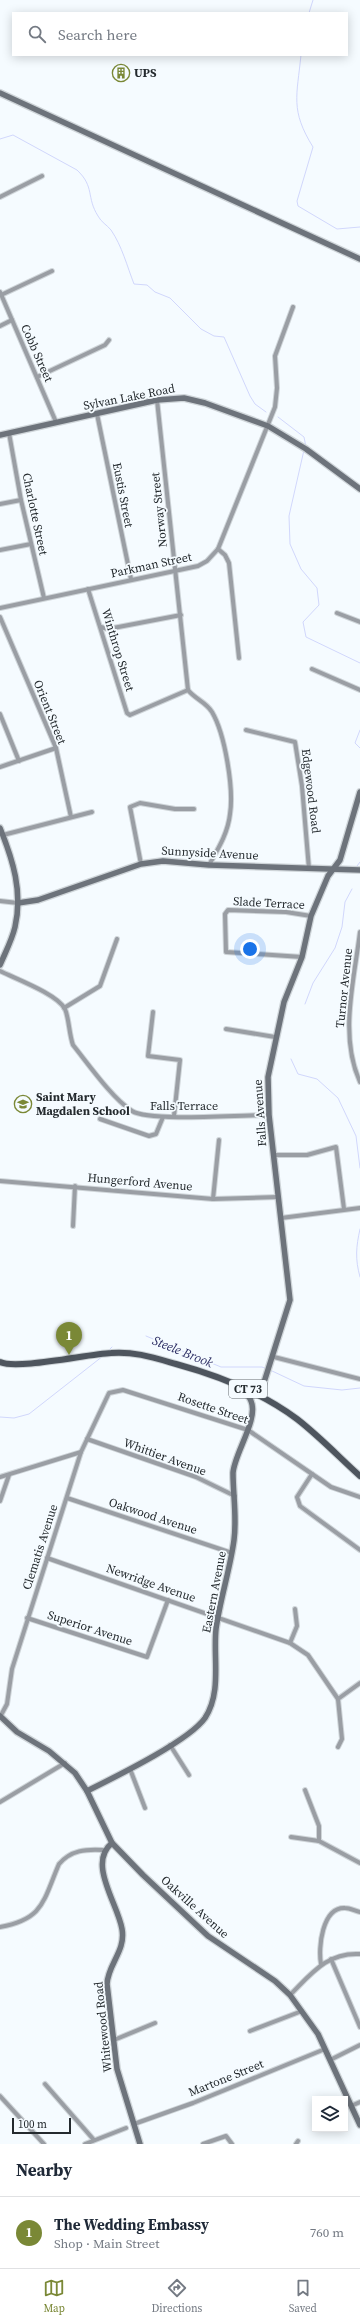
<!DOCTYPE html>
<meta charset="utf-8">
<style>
body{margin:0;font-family:"Source Serif 4",serif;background:#f2f2f3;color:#1f2937}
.controls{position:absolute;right:12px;bottom:12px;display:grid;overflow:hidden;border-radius:0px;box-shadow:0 2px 10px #0003}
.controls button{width:36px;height:36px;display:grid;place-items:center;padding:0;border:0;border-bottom:1px solid #e0e1e3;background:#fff;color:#1f2937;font:20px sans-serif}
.scale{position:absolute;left:12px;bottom:10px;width:59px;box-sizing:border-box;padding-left:4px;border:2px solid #242a2e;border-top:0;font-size:11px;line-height:14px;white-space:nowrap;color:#242a2e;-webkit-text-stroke:3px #f5fbff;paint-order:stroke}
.you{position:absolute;left:250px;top:949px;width:14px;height:14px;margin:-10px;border:3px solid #fff;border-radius:50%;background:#1a73e8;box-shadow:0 0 0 6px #1a73e833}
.badge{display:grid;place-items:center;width:26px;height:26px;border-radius:50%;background:#7a8836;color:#fff;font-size:13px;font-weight:700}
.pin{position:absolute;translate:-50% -33px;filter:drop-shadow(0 1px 2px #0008)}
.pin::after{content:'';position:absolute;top:21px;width:14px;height:12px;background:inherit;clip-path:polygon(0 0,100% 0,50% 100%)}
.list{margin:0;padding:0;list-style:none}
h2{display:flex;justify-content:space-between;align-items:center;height:52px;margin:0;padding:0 16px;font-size:17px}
h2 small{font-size:13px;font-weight:400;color:#747a83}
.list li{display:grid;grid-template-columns:26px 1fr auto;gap:12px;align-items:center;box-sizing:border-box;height:72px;padding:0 16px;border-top:1px solid #e0e1e3}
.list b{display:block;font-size:15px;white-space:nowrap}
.list p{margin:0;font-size:13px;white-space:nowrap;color:#747a83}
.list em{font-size:13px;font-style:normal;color:#747a83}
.icon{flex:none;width:22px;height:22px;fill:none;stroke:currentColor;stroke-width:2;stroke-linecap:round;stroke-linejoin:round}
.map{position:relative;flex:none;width:360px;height:2144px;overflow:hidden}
.search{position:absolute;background:#fff;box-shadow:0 2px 10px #0003;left:12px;right:12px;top:12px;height:44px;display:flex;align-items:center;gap:10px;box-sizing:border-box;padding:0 14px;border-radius:0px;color:#747a83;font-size:15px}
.sheet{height:124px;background:#fff}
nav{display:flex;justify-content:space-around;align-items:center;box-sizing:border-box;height:56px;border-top:1px solid #e0e1e3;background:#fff;font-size:11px;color:#747a83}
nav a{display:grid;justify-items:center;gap:2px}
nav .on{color:#7a8836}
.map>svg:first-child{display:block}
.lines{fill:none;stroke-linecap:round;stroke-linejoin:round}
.stream{stroke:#d1d7fc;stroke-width:1}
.street-casing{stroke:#cfd5d9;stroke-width:6}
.secondary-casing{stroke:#cfd5d9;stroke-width:8}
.primary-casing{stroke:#cfd5d9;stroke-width:8}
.street{stroke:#9a9ea4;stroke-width:4}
.secondary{stroke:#6d737b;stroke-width:5.5}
.primary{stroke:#4e555e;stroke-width:6}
.labels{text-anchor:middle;stroke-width:3.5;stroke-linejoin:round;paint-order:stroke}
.shield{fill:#f5fbff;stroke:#63696d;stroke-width:1}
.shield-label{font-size:11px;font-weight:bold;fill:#242a2e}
.poi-label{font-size:12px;font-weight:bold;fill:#242a2e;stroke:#f5fbff;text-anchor:start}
.street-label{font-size:12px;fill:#242a2e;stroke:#f5fbff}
.water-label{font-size:13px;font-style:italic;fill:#292a61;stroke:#f5fbff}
</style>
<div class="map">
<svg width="360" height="2144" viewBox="0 0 360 2144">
<rect width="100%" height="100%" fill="#f5fbff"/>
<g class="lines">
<!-- stream -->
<g class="stream">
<polyline points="309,13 313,0"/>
<path d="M301 55C297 96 290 110 313 147L297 201 298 206 337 229 360 227"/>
<path d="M0 139 13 135 77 170C95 187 86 197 98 216 101 222 107 225 111 230 122 246 127 266 134 284L147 285 155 292 170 298 201 329 214 336 224 337 250 396 255 404 266 412"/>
<polyline points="278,417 304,437 306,447"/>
<polyline points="304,450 289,516 290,544 301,569 317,588 319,605 303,622 306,637 360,663"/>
<polyline points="360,730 355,743 360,748"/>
<polyline points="357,866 360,862"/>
<polyline points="305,1004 313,983 335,948 342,927 345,902 352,889"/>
<polyline points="291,1059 298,1074 317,1079 338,1098 356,1136 360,1168"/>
<path d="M360 1229C356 1247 355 1259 360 1277"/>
<polyline points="146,1336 221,1367 262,1367 267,1369"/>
<polyline points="108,1351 112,1347"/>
<polyline points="270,1370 304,1386 342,1390 360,1388"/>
<polyline points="0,1417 14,1418 29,1414 103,1356"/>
</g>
<defs>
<g id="street">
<polyline points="0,197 42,176"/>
<polyline points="0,292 56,422"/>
<polyline points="1,295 52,271"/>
<polyline points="0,326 12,320"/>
<polyline points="37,377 105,345 109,340"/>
<polyline points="157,400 188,690"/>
<polyline points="97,414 131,579"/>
<polyline points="9,433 21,500 44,598"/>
<polyline points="0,504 21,500"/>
<polyline points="218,549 225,555 229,563 239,658"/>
<polyline points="0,550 31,544"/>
<polyline points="88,589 127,713 130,715 188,690"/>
<polyline points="0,608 198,566 207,561 218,549 275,407 277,388 275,356 293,307"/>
<polyline points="337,613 360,622"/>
<polyline points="0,617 56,748 71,817"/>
<polyline points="101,627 108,629 181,615"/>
<polyline points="312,669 360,690"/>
<path d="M188 690C195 699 206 702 212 712 225 734 234 789 230 814 228 833 218 849 209 865"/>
<polyline points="0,714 19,761"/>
<polyline points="246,730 295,742 302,786 309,869"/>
<polyline points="0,767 56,748"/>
<polyline points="3,835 92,812"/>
<polyline points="141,864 130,807 140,803 175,809 194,809"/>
<polyline points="0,901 18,903"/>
<path d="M360 932C354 981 339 1036 360 1082"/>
<polyline points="302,957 226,952 225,914 228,910 286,912 311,916"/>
<path d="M0 971C16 979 57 994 65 1009 69 1018 69 1034 73 1045 89 1065 112 1098 132 1111 149 1122 244 1115 269 1115"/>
<polyline points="64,1008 100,986 117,939"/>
<polyline points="153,1012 148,1056 180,1060 174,1116"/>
<polyline points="226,1029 275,1037"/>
<polyline points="100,1119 149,1136 156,1134 163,1117"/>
<polyline points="274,1155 307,1155 336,1147 344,1209"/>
<polyline points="0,1181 213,1199 278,1197"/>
<polyline points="213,1199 219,1140"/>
<polyline points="281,1218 360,1208"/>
<polyline points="73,1226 75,1186"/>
<polyline points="274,1357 360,1379"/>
<polyline points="87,1439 196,1477 235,1496"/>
<polyline points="312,1474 297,1497 300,1506 360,1550"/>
<polyline points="0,1477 81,1452"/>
<polyline points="67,1498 232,1553"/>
<polyline points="0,1501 9,1475"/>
<polyline points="47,1558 290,1643 308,1655 338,1699 342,1739 338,1747"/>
<polyline points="27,1618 147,1657 168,1600"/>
<polyline points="290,1643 297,1626 295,1609"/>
<polyline points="338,1699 360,1683"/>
<polyline points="0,1717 7,1704 12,1669 81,1452 109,1393 123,1390 248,1430 331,1487 360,1497"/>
<polyline points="170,1745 189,1775"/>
<polyline points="130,1769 145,1808"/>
<polyline points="305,1790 319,1826 319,1841"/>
<polyline points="0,1802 65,1763"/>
<polyline points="291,1837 319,1841 360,1863"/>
<path d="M0 1927C44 1919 43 1901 59 1864 71 1850 86 1849 103 1850"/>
<polyline points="331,1959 360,2027"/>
<path d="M321 1964C318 1948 322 1907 345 1908 350 1908 355 1911 360 1912"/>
<path d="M290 1995C311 1974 327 1952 360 1954"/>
<polyline points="250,2031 302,2011"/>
<polyline points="114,2040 155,2023"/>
<polyline points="330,2060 360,2045"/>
<polyline points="45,2084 94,2140"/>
<polyline points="0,2096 44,2144"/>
<polyline points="351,2106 360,2102"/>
<polyline points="134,2124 193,2103 325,2049"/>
<polyline points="85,2144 126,2128"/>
<polyline points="203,2144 226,2136 232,2144"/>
<polyline points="296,2144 298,2141"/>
</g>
<g id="secondary">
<polyline points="0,93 360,259"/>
<polyline points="0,435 157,400 184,398 205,403 268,426 306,449 360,489"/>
<path d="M0 828C13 860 23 892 15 927 12 940 5 953 0 965"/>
<polyline points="18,903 38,900 141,864 163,861 209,865 360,870"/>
<polyline points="260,1395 290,1300 269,1115 268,1077 284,1002 302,957 311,916 328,876 340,860 360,792"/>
<polyline points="0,1716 17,1732 49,1751 75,1773 87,1791 112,1843 143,1875 208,1936 275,1981 290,1995 318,2034 360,2125"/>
<path d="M87 1791C115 1777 189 1741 205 1718 222 1692 213 1658 216 1629 220 1599 230 1570 234 1540 237 1517 233 1495 233 1473 234 1454 259 1419 251 1401 249 1395 244 1391 240 1386"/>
<path d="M112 1843C87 1863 118 1904 122 1929 126 1951 108 1964 107 1984L117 2069 140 2144"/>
</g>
<path id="primary" d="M0 1362C16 1370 88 1354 111 1353 134 1351 155 1358 176 1364 220 1376 261 1392 297 1419 319 1436 339 1457 360 1476"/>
</defs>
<!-- street casing -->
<use href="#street" class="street-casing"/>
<!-- secondary casing -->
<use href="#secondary" class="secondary-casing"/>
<!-- primary casing -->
<use href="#primary" class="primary-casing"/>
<!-- street -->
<use href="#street" class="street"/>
<!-- secondary -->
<use href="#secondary" class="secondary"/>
<!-- primary -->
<use href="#primary" class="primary"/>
</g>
<!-- icons -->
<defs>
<symbol id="building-ring" viewBox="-11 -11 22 22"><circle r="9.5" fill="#f5fbff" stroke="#7a8836" stroke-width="1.5"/><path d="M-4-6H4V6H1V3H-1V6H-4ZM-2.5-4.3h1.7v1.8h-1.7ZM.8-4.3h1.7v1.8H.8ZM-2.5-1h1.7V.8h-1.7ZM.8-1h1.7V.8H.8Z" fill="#7a8836"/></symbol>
<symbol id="school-ring" viewBox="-11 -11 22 22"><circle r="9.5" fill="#f5fbff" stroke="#7a8836" stroke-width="1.5"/><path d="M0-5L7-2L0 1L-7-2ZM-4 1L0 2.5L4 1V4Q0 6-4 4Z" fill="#7a8836"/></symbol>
</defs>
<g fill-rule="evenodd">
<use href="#building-ring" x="111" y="63" width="20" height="20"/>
<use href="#school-ring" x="13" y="1094" width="20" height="20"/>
</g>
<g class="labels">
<!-- shield labels -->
<rect class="shield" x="229" y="1380" width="38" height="18" rx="3"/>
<g class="shield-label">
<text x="248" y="1393">CT 73</text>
</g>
<!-- poi labels -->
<g class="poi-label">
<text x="134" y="77">UPS</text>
<text x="36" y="1101">Saint Mary<tspan x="36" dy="14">Magdalen School</tspan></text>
</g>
<!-- street labels -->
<g class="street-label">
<text transform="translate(37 353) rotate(66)" y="4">Cobb Street</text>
<text transform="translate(129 397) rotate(-11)" y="4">Sylvan Lake Road</text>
<text transform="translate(123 495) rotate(79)" y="4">Eustis Street</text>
<text transform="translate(159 510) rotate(-96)" y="4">Norway Street</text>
<text transform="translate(35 514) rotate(78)" y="4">Charlotte Street</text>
<text transform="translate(151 565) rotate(-12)" y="4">Parkman Street</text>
<text transform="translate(118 650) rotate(73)" y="4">Winthrop Street</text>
<text transform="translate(50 712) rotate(68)" y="4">Orient Street</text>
<text transform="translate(311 791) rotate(83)" y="4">Edgewood Road</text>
<text transform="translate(210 853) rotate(3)" y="4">Sunnyside Avenue</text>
<text transform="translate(269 903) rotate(3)" y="4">Slade Terrace</text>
<text transform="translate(344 988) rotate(-84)" y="4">Turnor Avenue</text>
<text x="184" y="1110">Falls Terrace</text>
<text transform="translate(260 1113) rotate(-94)" y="4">Falls Avenue</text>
<text transform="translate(140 1182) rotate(5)" y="4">Hungerford Avenue</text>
<text transform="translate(213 1408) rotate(19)" y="4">Rosette Street</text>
<text transform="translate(165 1457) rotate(20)" y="4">Whittier Avenue</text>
<text transform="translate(153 1516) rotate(18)" y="4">Oakwood Avenue</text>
<text transform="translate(40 1547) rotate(-72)" y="4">Clematis Avenue</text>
<text transform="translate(151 1583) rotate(19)" y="4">Newridge Avenue</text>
<text transform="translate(214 1592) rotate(-79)" y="4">Eastern Avenue</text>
<text transform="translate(90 1628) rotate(18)" y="4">Superior Avenue</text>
<text transform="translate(195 1907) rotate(42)" y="4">Oakville Avenue</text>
<text transform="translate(103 2027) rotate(-96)" y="4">Whitewood Road</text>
<text transform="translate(226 2078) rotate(-22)" y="4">Martone Street</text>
</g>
<!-- water labels -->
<g class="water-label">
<text transform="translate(183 1351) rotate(22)" y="5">Steele Brook</text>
</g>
</g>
</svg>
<div class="controls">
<button><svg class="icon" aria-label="layers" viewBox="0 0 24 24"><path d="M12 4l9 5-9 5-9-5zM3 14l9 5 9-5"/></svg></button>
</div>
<div class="scale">100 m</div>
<div class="you"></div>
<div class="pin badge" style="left:69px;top:1355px">1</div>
<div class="search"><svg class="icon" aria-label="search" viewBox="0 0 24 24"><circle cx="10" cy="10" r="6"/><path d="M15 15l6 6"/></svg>Search here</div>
</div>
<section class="sheet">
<h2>Nearby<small></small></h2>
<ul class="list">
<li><span class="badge">1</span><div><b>The Wedding Embassy</b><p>Shop · Main Street</p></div><em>760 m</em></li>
</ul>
</section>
<nav>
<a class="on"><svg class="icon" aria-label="map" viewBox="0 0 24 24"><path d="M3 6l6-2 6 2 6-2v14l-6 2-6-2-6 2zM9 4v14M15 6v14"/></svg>Map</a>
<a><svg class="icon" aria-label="directions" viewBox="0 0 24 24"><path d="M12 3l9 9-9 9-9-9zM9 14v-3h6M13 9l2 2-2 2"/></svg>Directions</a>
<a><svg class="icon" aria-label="saved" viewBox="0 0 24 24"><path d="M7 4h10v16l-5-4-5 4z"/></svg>Saved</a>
</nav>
